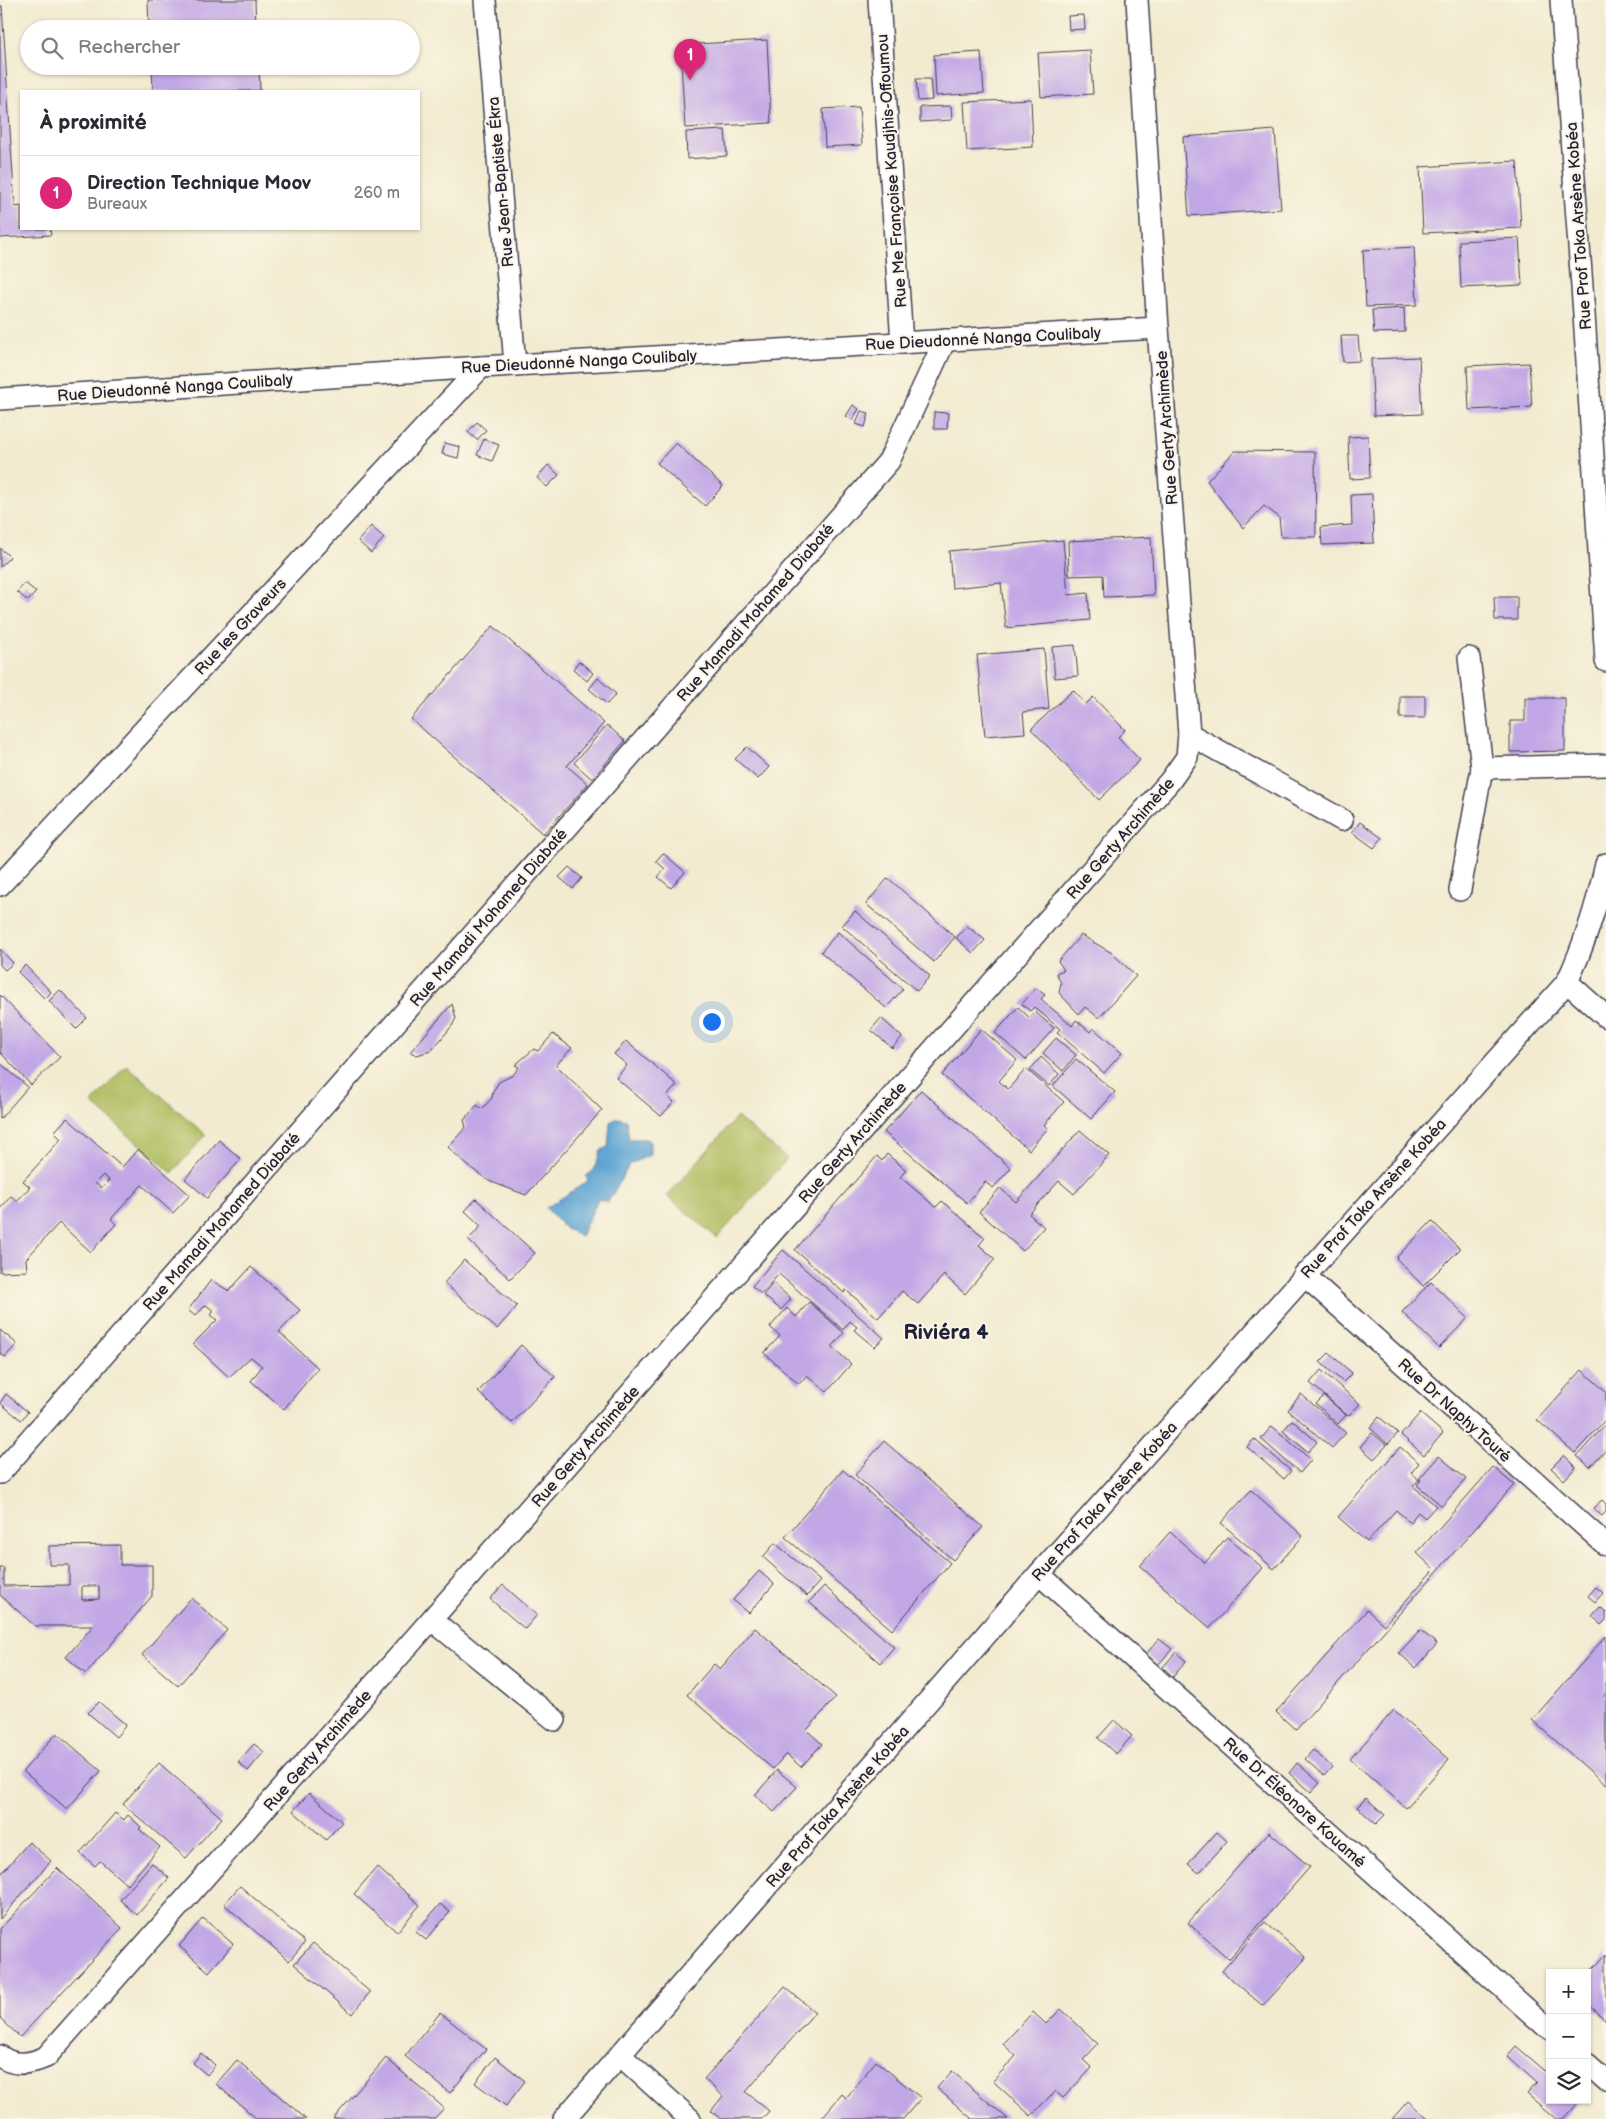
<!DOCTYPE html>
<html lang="fr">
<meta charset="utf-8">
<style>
body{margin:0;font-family:"Balsamiq Sans",sans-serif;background:#f7f7f7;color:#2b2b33}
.controls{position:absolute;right:15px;bottom:15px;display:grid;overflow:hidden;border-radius:0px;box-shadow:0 1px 4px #0004}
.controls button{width:45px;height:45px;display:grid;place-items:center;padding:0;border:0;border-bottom:1px solid #e1e1e2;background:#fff;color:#2b2b33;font:25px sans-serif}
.you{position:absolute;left:711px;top:1021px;width:18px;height:18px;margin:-12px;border:4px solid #fff;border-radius:50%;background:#1a73e8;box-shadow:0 0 0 8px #1a73e833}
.badge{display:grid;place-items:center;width:32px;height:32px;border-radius:50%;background:#db2777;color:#fff;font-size:16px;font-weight:700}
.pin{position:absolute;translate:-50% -41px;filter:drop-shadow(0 1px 2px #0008)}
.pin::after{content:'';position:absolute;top:26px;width:18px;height:15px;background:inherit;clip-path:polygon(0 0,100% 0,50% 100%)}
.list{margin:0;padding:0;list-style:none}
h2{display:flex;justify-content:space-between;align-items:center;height:65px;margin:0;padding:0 20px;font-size:21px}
h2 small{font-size:16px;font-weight:400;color:#7c7c81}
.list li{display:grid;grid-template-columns:32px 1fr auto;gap:15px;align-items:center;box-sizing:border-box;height:75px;padding:0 20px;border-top:1px solid #e1e1e2}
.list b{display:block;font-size:19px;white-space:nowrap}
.list p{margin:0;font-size:16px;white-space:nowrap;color:#7c7c81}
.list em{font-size:16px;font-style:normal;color:#7c7c81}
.icon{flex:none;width:28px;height:28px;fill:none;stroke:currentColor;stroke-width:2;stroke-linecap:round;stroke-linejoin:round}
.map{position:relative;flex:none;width:1606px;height:2119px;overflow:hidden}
.search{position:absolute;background:#fff;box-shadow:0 1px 4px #0004;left:20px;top:20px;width:400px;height:55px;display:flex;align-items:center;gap:12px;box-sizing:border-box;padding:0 18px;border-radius:28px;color:#7c7c81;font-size:19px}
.panel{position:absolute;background:#fff;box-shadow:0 1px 4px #0004;left:20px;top:90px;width:400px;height:140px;border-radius:0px}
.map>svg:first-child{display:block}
.green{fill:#adbb5d;stroke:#686e4c}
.water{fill:#5ea5d4;stroke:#406488}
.building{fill:#c2a7e6;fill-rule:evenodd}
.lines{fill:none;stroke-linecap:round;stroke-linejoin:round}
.street-casing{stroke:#414051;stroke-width:24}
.street{stroke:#fff;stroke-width:21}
.labels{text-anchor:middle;stroke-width:4;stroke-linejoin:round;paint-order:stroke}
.street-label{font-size:16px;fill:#22223b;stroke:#fcf5e5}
.district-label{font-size:21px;font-weight:bold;fill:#22223b;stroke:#fcf5e5}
</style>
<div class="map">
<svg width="1606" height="2119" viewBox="0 0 1606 2119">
<rect width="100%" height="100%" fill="#fcf5e5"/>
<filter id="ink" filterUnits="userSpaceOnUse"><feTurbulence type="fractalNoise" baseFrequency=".02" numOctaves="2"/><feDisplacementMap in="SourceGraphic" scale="10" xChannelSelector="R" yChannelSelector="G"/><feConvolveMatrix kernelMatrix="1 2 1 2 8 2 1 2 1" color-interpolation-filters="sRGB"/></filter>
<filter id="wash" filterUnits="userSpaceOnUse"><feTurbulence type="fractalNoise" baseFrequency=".0096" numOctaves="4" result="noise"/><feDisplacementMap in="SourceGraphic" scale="20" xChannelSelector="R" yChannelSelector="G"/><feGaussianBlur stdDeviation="1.12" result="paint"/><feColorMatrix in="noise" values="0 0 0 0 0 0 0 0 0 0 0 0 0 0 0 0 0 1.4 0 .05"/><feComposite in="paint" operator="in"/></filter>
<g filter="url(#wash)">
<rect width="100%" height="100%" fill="#f2ebd0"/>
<!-- green -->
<g class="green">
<polygon points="126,1065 206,1135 172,1173 92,1103"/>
<polygon points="737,1117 787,1159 717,1238 667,1196"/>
</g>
<!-- water -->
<path class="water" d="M618 1118 626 1120 629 1139H647L650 1142V1155L630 1164 608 1202 598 1199 581 1236 566 1229 546 1208 588 1181 586 1176C596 1169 597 1162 600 1151L608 1147 610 1122Z"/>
<g id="blocks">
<!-- building -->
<g class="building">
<polygon points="148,0 255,0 256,29 149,29"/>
<polygon points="0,6 2,6 15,207 21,206 21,229 50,229 51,235 0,238"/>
<polygon points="1084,15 1085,29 1069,30 1068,16"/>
<polygon points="767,40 771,123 685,128 680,45"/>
<polygon points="1090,50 1093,94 1041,97 1038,53"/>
<polygon points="981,52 984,93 936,96 934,55"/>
<polygon points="152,66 259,66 260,91 153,91"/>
<polygon points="916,79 930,79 932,100 918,101"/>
<polygon points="1031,99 1033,147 967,151 964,102"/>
<polygon points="951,106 952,120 920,122 920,107"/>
<polygon points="859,107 862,145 825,147 823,109"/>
<polygon points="725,130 727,156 687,159 686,132"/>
<polygon points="1275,130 1281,209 1189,216 1183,137"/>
<polygon points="1517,161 1521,228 1423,233 1420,167"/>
<polygon points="1519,238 1522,285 1461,288 1459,241"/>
<polygon points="1414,247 1417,305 1366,307 1363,250"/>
<polygon points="1404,308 1405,332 1374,333 1372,310"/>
<polygon points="1341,336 1358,336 1360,361 1343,362"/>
<polygon points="1419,357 1422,414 1374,416 1371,359"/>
<polygon points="1529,363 1532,407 1469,410 1467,366"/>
<polygon points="853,405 859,409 852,420 846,416"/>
<polygon points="861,411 869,413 865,427 856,424"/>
<polygon points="934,412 948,413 947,429 934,429"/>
<polygon points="477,422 486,430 477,440 468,432"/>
<polygon points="1368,436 1370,478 1350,479 1348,437"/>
<polygon points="484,439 499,445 492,461 477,455"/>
<polygon points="445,443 460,447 458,458 442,454"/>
<polygon points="676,443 723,486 705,506 657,463"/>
<polygon points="1235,451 1315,452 1316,537 1281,537 1279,517 1264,506 1243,528 1207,481"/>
<polygon points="548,465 559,475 547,487 537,478"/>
<polygon points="1372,494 1374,543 1322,545 1321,527 1352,525 1351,495"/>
<polygon points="371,526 384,538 371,553 358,541"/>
<polygon points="1151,537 1154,595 1104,597 1103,575 1069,576 1068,541"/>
<polygon points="1063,540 1068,595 1088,593 1090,620 1006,628 1001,583 952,588 949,551"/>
<polygon points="0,548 10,557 0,567"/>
<polygon points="25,583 36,592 28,601 17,592"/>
<polygon points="1494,597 1517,597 1517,620 1495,620"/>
<polygon points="493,626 604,723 567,766 588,784 543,834 411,719"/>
<polygon points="1075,645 1078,676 1055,678 1052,647"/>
<polygon points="1044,649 1049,709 1023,712 1025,733 985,736 977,655"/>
<polygon points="579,661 593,673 587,681 573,669"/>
<polygon points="598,678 616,694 607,704 589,689"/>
<polygon points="1073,690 1086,704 1093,697 1125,730 1118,737 1140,760 1099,800 1031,729"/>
<rect x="1400" y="696" width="25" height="22"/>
<polygon points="1525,698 1565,698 1565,751 1510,752 1510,721 1525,721"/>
<polygon points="607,725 625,741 592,779 574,763"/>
<polygon points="747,747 769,767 758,779 735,759"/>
<polygon points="1360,822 1382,838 1374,848 1352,832"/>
<polygon points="663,853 685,872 671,888 658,877 665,869 656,861"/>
<polygon points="569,867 582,878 573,889 559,877"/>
<polygon points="888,878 955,937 934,962 866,904"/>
<polygon points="855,911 930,976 917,991 842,926"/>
<polygon points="967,926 985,940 973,953 956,938"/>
<polygon points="838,932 903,989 886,1008 821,952"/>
<polygon points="1081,935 1112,953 1136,976 1099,1018 1085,1007 1079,1014 1059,993 1061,983 1056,973 1064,970 1058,961"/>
<polygon points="0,949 13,963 5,970 0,965"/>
<polygon points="25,965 51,992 45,999 18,972"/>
<polygon points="1036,988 1045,995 1041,999 1072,1026 1076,1020 1090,1032 1093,1028 1122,1053 1104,1073 1057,1032 1060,1029 1034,1007 1030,1011 1022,1004"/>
<polygon points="60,990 87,1018 76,1029 49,1001"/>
<polygon points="0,995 60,1057 31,1085 0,1052"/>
<polygon points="452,1004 456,1018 452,1026 431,1051 417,1055 410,1052"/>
<polygon points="1018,1007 1030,1018 1035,1012 1054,1028 1026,1060 995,1033"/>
<polygon points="881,1018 902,1037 892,1048 871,1030"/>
<polygon points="981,1029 1017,1060 999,1081 1008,1089 1026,1069 1064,1102 1044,1125 1048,1128 1029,1150 942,1075"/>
<polygon points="553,1034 572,1048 556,1065 602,1110 526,1195 489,1181 467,1165 448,1147 466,1127 464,1120 477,1105 482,1109 492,1098 493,1091 499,1082 513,1075 519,1067 515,1065 534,1049 538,1051"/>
<polygon points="1056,1038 1076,1055 1063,1071 1043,1053"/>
<polygon points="626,1041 677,1085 667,1096 674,1102 661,1116 616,1078 627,1065 614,1054"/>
<polygon points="1041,1057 1059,1074 1049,1086 1030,1070"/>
<polygon points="1076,1059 1115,1092 1091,1119 1053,1086"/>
<polygon points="0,1063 28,1087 0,1119"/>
<polygon points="921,1090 1011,1168 993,1188 985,1182 967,1203 884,1132"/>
<path d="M67 1118 122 1167 138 1149 190 1195 173 1213 142 1185 111 1219 116 1224 91 1252 59 1223 26 1259 27 1271 0 1272V1209L11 1196 17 1201 30 1187 23 1181 61 1139 54 1132ZM103 1175 109 1180 101 1188 95 1183Z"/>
<polygon points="1080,1130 1109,1155 1074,1194 1059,1181 1029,1214 1044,1227 1023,1251 979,1212 1000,1188 1016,1202"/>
<polygon points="219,1140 241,1159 207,1198 185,1179"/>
<polygon points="887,1154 906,1170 900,1177 936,1207 942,1201 985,1238 979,1245 995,1259 965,1294 944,1275 918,1304 902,1291 878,1318 846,1290 844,1293 795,1250 877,1156 882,1161"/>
<polygon points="476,1199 535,1253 510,1279 468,1240 481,1226 465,1211"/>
<polygon points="1432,1221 1460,1249 1423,1286 1396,1258"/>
<polygon points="783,1250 884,1338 874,1347 854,1330 857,1327 850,1321 843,1330 779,1274 761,1294 752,1286"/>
<polygon points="464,1260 517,1306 497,1329 444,1283"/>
<polygon points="251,1267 300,1310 279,1332 318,1368 284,1409 251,1381 262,1366 251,1357 229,1377 193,1344 217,1320 211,1315 214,1311 206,1305 195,1316 188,1310 211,1280 229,1291"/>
<polygon points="1431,1282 1468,1318 1439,1348 1402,1312"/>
<polygon points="773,1283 791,1299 781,1310 763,1295"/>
<polygon points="809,1302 844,1333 832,1347 851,1364 827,1392 807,1375 799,1384 764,1353 780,1336 770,1327 787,1308 796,1317"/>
<polygon points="0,1330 17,1344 5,1357 0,1353"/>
<polygon points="521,1345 555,1377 512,1423 478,1392"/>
<polygon points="1329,1353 1352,1373 1343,1382 1320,1362"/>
<polygon points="1321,1370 1360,1404 1348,1416 1310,1383"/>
<polygon points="1582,1370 1606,1392 1606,1419 1575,1453 1537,1420"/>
<polygon points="6,1394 28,1412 21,1420 0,1403"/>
<polygon points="1301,1394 1346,1433 1332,1448 1288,1410"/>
<polygon points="1324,1396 1346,1415 1338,1424 1316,1404"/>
<polygon points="1420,1413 1443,1433 1424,1455 1401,1435"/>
<polygon points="1379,1417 1398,1433 1388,1444 1370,1428"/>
<polygon points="1292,1420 1317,1442 1308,1452 1283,1431"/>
<polygon points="1606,1424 1606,1450 1590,1467 1577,1456"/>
<polygon points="1272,1426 1311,1460 1300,1473 1261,1439"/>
<polygon points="1372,1433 1387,1445 1374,1459 1360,1447"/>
<polygon points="1254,1439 1291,1471 1284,1479 1247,1447"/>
<polygon points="884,1441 983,1527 953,1560 855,1475"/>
<polygon points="1400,1447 1419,1463 1411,1473 1419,1480 1413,1486 1436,1506 1425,1518 1418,1512 1410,1522 1396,1510 1367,1542 1338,1517"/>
<polygon points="1564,1455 1576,1467 1564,1480 1551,1468"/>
<polygon points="1439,1456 1466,1479 1442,1506 1417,1485 1421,1480 1419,1479"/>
<polygon points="1493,1467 1514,1485 1296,1730 1276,1712 1367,1610 1384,1625 1434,1569 1417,1553"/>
<polygon points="843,1470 950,1563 892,1630 785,1537"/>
<polygon points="1251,1490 1303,1536 1274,1569 1221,1523"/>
<polygon points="1602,1500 1606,1504 1606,1512 1602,1516 1593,1508"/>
<polygon points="1170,1532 1205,1563 1227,1537 1263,1568 1210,1628 1140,1566"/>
<polygon points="775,1543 820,1581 807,1596 763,1557"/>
<path d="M120 1545V1565H152V1596L86 1674 66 1657 93 1626H35L0 1595V1568H4V1586L69 1585V1565H49V1546ZM82 1586H99V1599L82 1600Z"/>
<polygon points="759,1571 774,1584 749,1613 733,1600"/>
<polygon points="503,1585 537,1615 525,1629 490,1599"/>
<polygon points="824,1586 894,1647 880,1663 809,1602"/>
<polygon points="1596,1587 1603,1593 1595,1602 1588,1596"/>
<polygon points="191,1598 227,1630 178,1686 142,1655"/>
<polygon points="1600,1607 1606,1612 1606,1621 1602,1625 1592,1616"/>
<polygon points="755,1628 836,1697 807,1730 822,1744 801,1767 786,1754 773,1769 687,1695 714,1664 720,1669"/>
<polygon points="1420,1630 1437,1644 1416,1668 1399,1653"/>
<polygon points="1606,1636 1606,1785 1532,1720"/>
<polygon points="1159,1639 1172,1649 1158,1665 1146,1654"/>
<polygon points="1176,1652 1186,1661 1173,1677 1163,1667"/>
<polygon points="99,1702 126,1725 116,1737 88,1713"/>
<polygon points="1394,1710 1449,1759 1406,1808 1350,1759"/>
<polygon points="1114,1720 1132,1736 1116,1754 1098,1738"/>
<polygon points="57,1733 101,1771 67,1809 23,1771"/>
<polygon points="254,1744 264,1752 248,1771 238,1762"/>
<polygon points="1313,1750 1332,1767 1324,1776 1305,1759"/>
<polygon points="159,1763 222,1818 186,1858 123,1804"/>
<polygon points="1297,1763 1320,1783 1311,1793 1289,1773"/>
<polygon points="777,1770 797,1787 774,1812 755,1795"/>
<polygon points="309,1793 342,1822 326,1840 293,1811"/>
<polygon points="1366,1798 1385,1815 1376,1824 1357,1807"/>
<polygon points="115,1813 124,1820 128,1815 141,1827 139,1829 160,1847 127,1885 100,1861 95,1866 80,1853"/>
<polygon points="1217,1832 1227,1841 1199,1873 1188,1864"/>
<polygon points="1269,1832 1310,1867 1229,1959 1188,1923"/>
<polygon points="29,1842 51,1861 0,1919 0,1875"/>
<polygon points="152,1863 169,1878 137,1915 120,1900"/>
<polygon points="377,1867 420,1905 397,1932 354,1894"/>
<polygon points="57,1868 122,1928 20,2037 0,2018 0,1929"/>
<polygon points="240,1886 305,1942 289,1961 224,1904"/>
<polygon points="440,1904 450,1912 426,1940 416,1932"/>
<polygon points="203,1918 233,1944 209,1972 179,1946"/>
<polygon points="1265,1922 1306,1958 1263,2006 1222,1971"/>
<polygon points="313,1943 370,1992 352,2014 294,1964"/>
<polygon points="1606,1954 1606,2020 1587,2003 1587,1976"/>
<polygon points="785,1987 815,2012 746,2092 769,2111 762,2119 721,2119 711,2111 723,2096 704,2079"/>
<polygon points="1061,2009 1098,2044 1083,2060 1092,2068 1063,2098 1055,2091 1031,2116 993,2081 1016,2056 1003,2044 1033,2012 1046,2024"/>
<polygon points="440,2013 486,2049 450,2093 405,2056"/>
<polygon points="1516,2046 1550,2075 1550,2100 1580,2100 1563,2119 1556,2119 1527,2094 1537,2083 1507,2056"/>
<polygon points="201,2053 215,2065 207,2075 193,2063"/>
<polygon points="495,2057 525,2081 506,2106 475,2083"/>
<polygon points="386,2058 444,2108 434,2119 333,2119"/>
<polygon points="237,2060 306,2119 257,2119 216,2084"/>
<polygon points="876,2061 921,2098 903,2119 821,2119 842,2094 846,2098"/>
<polygon points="952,2071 1008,2119 972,2119 937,2088"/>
<polygon points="1408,2101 1428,2119 1392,2119"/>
</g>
</g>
</g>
<g filter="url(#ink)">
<use href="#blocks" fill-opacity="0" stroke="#414051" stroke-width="1"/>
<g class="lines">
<defs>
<g id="street">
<polyline points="485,0 515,365"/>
<polyline points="879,0 902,343"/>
<polyline points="1561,0 1584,314 1606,661"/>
<polyline points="0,399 481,367 1158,328"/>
<polyline points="1189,734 1342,820"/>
<polyline points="1482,768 1606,765"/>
<polyline points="0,885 481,367"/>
<polyline points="1460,890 1482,768 1469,658"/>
<polyline points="1567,982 1606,1017"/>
<polyline points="1304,1275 1606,1545"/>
<polyline points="0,1473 889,461 945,340"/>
<polyline points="1039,1574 1550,2030"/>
<polyline points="432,1620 555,1720"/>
<polyline points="620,2055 690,2119"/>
<path d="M0 2056C14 2067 30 2064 46 2057L1170 781 1187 757 1189 734 1158 328 1137 0"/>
<polyline points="1587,2064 1606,2081"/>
<path d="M564 2119 1039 1574 1567 982C1585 944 1597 905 1606 864"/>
</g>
</defs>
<!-- street casing -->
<use href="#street" class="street-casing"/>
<!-- street -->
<use href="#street" class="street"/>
</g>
</g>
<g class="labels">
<!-- street labels -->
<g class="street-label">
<text transform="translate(891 171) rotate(-94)" y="6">Rue Me Françoise Kaudjhis-Offoumou</text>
<text transform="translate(500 182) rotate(-95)" y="6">Rue Jean-Baptiste Ékra</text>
<text transform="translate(1578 226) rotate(-94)" y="6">Rue Prof Toka Arsène Kobéa</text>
<text transform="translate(983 338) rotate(-3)" y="6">Rue Dieudonné Nanga Coulibaly</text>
<text transform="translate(579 361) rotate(-3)" y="6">Rue Dieudonné Nanga Coulibaly</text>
<text transform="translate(175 387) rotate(-4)" y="6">Rue Dieudonné Nanga Coulibaly</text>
<text transform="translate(1166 428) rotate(-94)" y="6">Rue Gerty Archimède</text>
<text transform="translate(755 612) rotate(-49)" y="6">Rue Mamadi Mohamed Diabaté</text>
<text transform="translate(240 626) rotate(-47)" y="6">Rue les Graveurs</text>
<text transform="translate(1120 838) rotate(-49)" y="6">Rue Gerty Archimède</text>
<text transform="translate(488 917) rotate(-49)" y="6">Rue Mamadi Mohamed Diabaté</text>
<text transform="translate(852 1142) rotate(-49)" y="6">Rue Gerty Archimède</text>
<text transform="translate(1373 1198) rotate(-48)" y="6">Rue Prof Toka Arsène Kobéa</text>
<text transform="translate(221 1221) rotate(-49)" y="6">Rue Mamadi Mohamed Diabaté</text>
<text transform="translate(1455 1410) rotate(42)" y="6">Rue Dr Naphy Touré</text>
<text transform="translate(585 1446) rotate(-49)" y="6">Rue Gerty Archimède</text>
<text transform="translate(1104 1501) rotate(-48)" y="6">Rue Prof Toka Arsène Kobéa</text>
<text transform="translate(317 1750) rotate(-49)" y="6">Rue Gerty Archimède</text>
<text transform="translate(1295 1802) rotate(42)" y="6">Rue Dr Éléonore Kouamé</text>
<text transform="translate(837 1806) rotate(-49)" y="6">Rue Prof Toka Arsène Kobéa</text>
</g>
<!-- district labels -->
<g class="district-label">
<text x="946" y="1339">Riviéra 4</text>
</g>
</g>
</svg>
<div class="controls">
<button>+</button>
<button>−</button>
<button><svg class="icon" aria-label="layers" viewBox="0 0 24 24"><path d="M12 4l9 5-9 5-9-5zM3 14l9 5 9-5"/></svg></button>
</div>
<div class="you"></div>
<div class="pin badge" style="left:690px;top:80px">1</div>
<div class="search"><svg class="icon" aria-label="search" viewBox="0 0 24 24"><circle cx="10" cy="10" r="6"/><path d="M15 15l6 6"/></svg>Rechercher</div>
<section class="panel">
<h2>À proximité<small></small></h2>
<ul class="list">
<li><span class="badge">1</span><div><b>Direction Technique Moov</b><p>Bureaux</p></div><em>260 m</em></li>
</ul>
</section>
</div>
